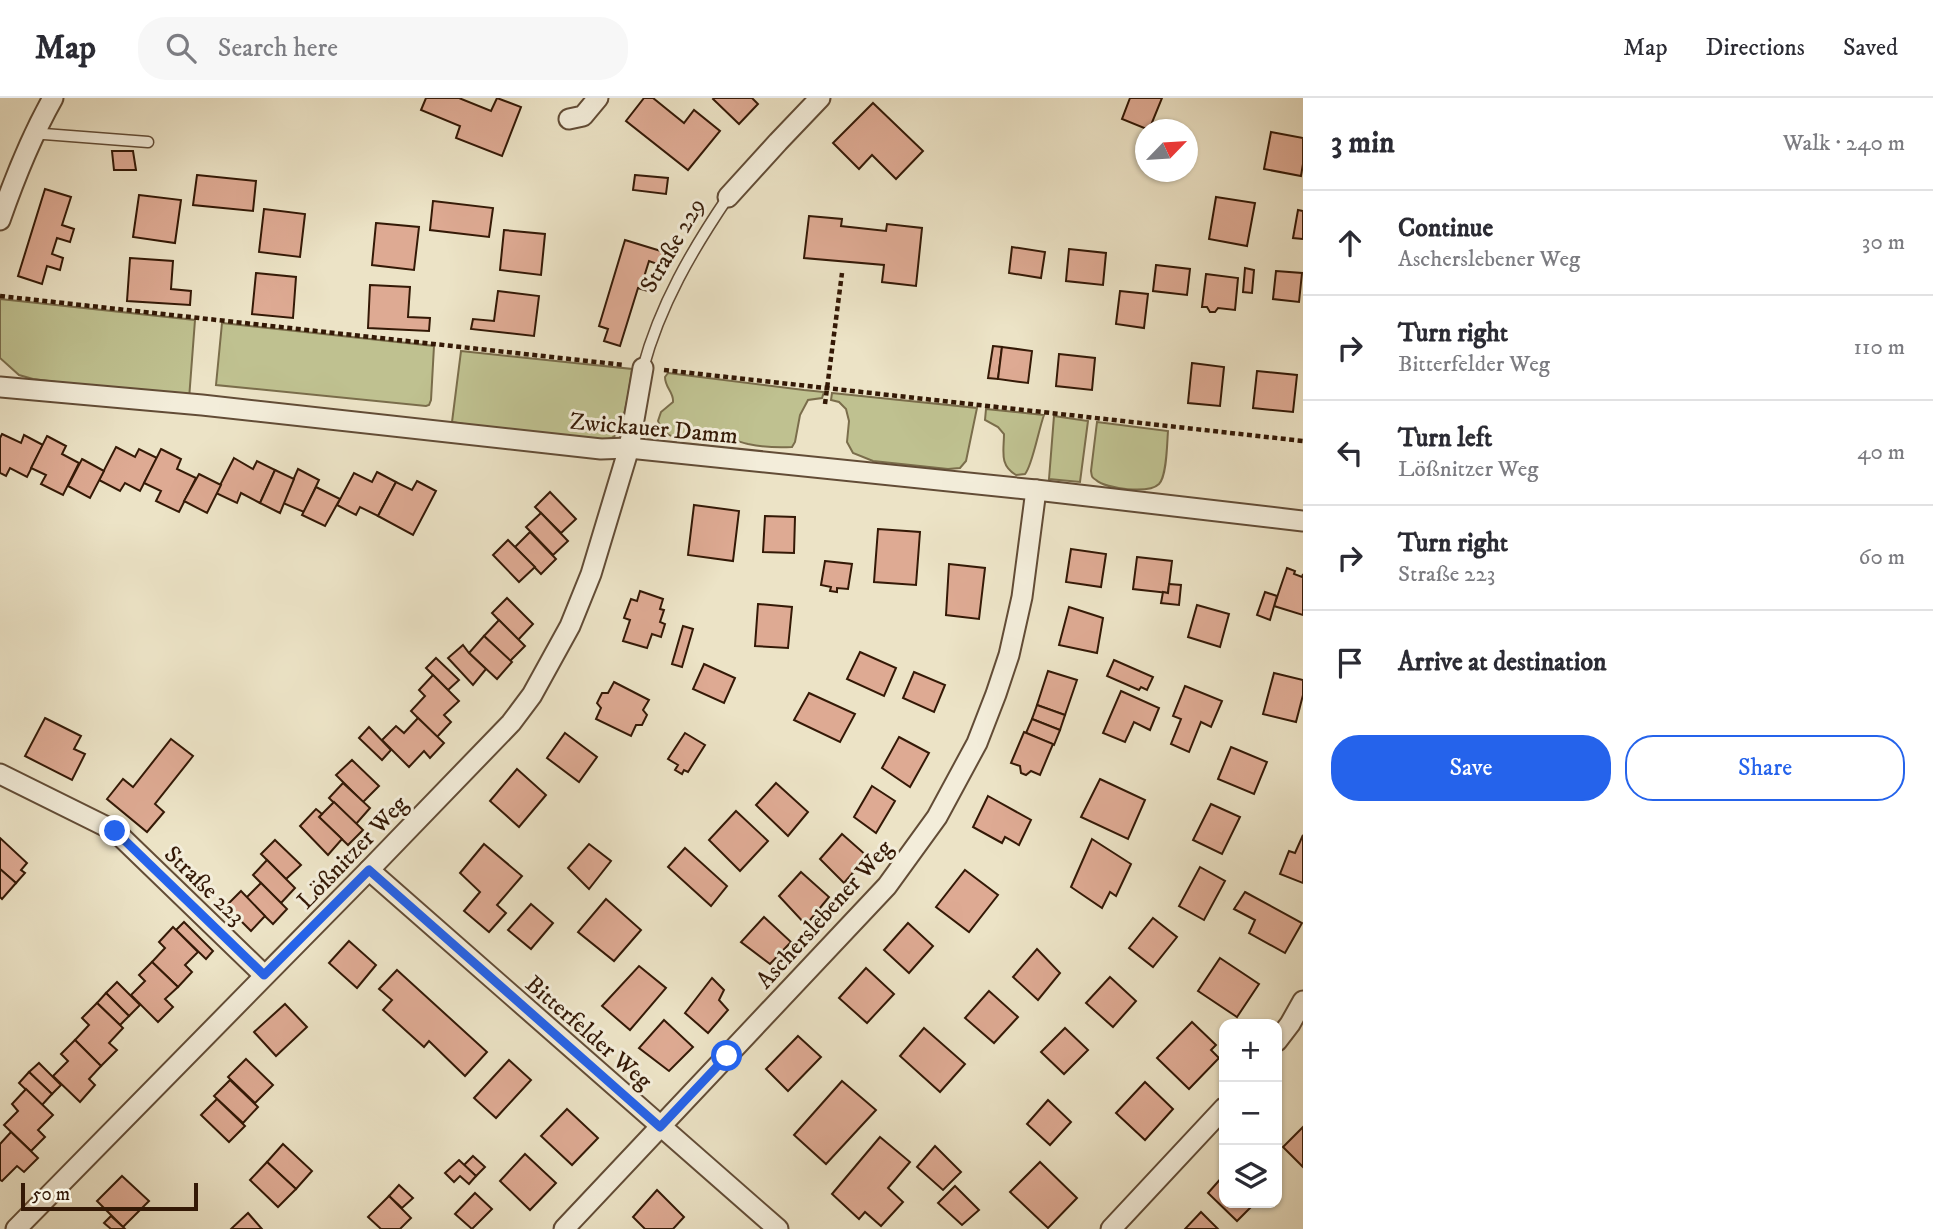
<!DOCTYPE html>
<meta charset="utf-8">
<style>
body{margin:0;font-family:"IM FELL DW Pica",serif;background:#f7f7f7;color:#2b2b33}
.controls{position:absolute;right:21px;bottom:21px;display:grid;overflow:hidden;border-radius:14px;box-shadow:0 2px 5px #0004}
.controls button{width:63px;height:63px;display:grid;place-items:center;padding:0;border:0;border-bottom:2px solid #e1e1e2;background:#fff;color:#2b2b33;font:35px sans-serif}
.compass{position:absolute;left:1135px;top:21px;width:63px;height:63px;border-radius:50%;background:#fff;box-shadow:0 2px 5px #0004;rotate:65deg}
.scale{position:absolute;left:21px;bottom:18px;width:177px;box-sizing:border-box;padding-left:7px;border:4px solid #341906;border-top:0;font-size:19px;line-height:24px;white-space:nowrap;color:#341906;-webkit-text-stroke:5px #f3edda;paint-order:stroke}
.stop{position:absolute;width:21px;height:21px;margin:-16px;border:5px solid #2563eb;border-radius:50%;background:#fff}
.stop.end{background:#2563eb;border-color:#fff;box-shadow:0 2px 7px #0008}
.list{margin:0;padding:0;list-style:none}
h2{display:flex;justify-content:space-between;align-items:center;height:91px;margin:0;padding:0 28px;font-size:30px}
h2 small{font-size:23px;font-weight:400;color:#7c7c81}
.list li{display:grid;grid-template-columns:46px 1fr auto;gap:21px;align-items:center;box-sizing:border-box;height:105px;padding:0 28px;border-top:2px solid #e1e1e2}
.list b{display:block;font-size:26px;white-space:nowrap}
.list p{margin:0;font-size:23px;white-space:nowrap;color:#7c7c81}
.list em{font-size:23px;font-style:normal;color:#7c7c81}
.actions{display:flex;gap:14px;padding:21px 28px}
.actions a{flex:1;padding:16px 0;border:2px solid #2563eb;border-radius:28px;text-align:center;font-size:24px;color:#2563eb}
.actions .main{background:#2563eb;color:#fff}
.icon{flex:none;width:38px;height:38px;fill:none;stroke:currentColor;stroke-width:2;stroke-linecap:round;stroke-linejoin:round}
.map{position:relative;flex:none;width:1303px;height:1131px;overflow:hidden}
header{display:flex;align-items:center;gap:42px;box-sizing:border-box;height:98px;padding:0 35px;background:#fff;border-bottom:2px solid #e1e1e2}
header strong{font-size:33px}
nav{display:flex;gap:38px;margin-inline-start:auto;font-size:24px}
.search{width:490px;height:63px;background:#f7f7f7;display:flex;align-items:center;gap:18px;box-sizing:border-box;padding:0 24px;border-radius:28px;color:#7c7c81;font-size:26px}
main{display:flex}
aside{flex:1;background:#fff}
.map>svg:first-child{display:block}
.green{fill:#bfc190;stroke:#7a6d4b;stroke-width:2}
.building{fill:#deaa93;stroke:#341906;stroke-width:2}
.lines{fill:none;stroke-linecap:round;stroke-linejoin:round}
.lane-casing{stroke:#624c36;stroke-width:13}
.street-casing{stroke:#624c36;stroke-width:23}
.path{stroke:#341906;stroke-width:4.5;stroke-dasharray:5 3.5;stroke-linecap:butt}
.lane{stroke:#f3edda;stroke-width:10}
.street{stroke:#f3edda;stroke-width:19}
.route{stroke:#2563eb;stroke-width:9}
.labels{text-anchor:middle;stroke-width:6;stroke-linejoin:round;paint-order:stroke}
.street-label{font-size:24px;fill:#341906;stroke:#f3edda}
</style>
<header>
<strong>Map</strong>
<div class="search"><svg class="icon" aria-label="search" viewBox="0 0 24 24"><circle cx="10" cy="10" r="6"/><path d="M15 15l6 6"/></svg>Search here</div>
<nav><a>Map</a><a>Directions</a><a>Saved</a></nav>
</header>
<main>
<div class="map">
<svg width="1303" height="1131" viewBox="0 0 1303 1131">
<rect width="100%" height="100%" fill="#ece3c6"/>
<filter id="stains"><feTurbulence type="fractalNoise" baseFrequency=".00286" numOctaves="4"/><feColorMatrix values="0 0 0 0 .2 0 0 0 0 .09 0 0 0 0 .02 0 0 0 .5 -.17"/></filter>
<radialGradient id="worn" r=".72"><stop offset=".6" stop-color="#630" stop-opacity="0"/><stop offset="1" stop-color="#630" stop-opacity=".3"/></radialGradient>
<!-- green -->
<g class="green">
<polygon points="0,201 195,222 189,301 33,281 19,277 0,260"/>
<polygon points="222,225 434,248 431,302 429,307 426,308 216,287"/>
<path d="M461 253 632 271C630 285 625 333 612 340 607 342 600 342 595 342L504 333 452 324Z"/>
<path d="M668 275 804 292 824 294 822 300 808 302 800 317 795 344 792 349C777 350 763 349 748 346 726 340 707 332 684 342 671 339 663 336 658 323L661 314 673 304C674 294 665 290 665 279Z"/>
<polygon points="832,295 977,310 966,363 960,370 948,371 873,363 853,355 847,344 849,323 846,311 839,304 831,302"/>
<path d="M986 311 1044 317C1039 330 1032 369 1025 376L1016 377C999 367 1004 353 1004 336L998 329 985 322Z"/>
<polygon points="1054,318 1088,323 1080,384 1049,381"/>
<path d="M1097 324 1168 333C1167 345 1167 378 1159 386 1149 396 1106 391 1096 382 1091 379 1092 378 1091 373Z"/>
</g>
<!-- building -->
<g class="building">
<polygon points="426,0 459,0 491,13 497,0 521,9 502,58 456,40 460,28 421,12"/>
<polygon points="644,0 653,0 684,25 694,12 720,33 688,72 626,23"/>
<polygon points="714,0 752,0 758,6 739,26 713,1"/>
<polygon points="1130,0 1162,0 1149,32 1122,21"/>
<polygon points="873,5 923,53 896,81 872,57 859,71 833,45"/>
<polygon points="1271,34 1303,40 1303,66 1301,78 1264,71"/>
<polygon points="112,53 133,53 136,72 114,72"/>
<polygon points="197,77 256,83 253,113 193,107"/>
<polygon points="635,77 668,80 666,96 633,92"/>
<polygon points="45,91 71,99 62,127 74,131 70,144 57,140 52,156 63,160 60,172 47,168 42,186 18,178"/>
<polygon points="139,97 181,102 175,145 133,139"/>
<polygon points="1216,99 1255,105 1247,148 1209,141"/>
<polygon points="433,103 493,110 489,139 430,132"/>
<polygon points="264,111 305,116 300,159 259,154"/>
<polygon points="1298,112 1303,113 1303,141 1293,140"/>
<polygon points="809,118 842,121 841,128 886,133 887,126 922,130 916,188 882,184 884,167 804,160"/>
<polygon points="376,125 419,129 414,172 372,167"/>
<polygon points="504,132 545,136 541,177 500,172"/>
<polygon points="625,142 664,154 660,167 649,163 644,179 655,182 651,194 638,190 620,248 604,243 608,231 599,228"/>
<polygon points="1012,149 1045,154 1041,180 1009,175"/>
<polygon points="1069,151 1106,155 1103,187 1066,183"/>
<polygon points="130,160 173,163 171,191 191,193 190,207 127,203"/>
<polygon points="1156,167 1190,171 1187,197 1153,193"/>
<polygon points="1245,170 1254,172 1252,195 1243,194"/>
<polygon points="1276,173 1302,175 1299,204 1273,201"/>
<polygon points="256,175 296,179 293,220 252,216"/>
<polygon points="1206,176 1238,180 1235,212 1218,210 1215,214 1210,214 1207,209 1202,209"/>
<polygon points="370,187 410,189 408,219 430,220 429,233 368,230"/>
<polygon points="498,193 539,198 534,238 471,231 473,221 494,223"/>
<polygon points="1120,193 1148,196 1144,230 1116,226"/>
<polygon points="993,248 1002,249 998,281 988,280"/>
<polygon points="1002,249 1032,253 1028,285 998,281"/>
<polygon points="1059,256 1095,260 1092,292 1056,288"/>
<polygon points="1192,265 1224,269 1220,308 1188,305"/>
<polygon points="1257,273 1297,277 1293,314 1253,310"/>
<polygon points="2,336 21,345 24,337 43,347 27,379 10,370 6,378 0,375 0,340"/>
<polygon points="47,338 66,348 62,356 79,365 63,397 41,386 46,377 31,370"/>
<polygon points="116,349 135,359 139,351 157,360 140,393 125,385 120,393 99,382"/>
<polygon points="161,351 181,361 177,371 196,380 179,414 156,403 161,393 144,385"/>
<polygon points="234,360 253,371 257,363 275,372 260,405 241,395 237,405 216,395"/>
<polygon points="82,361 104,373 90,400 68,388"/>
<polygon points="298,371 319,382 304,414 283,405"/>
<polygon points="275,372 294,381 280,415 260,405"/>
<polygon points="377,374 396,384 378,418 360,409 356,417 337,407 354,375 372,384"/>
<polygon points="199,376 221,387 207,415 184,403"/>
<polygon points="417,383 436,393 413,437 378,418 396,384 412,392"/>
<polygon points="316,389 340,401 325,428 302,417"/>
<polygon points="550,394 576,421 561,435 535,409"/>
<polygon points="694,407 739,413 733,463 688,457"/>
<polygon points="541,415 568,443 553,457 526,429"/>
<polygon points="765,418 795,419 794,455 763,454"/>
<polygon points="878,431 920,434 916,487 874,484"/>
<polygon points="530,434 556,461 541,476 515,449"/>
<polygon points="508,442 535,469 519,484 493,457"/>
<polygon points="1071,451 1106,456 1101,489 1066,484"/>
<polygon points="1137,459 1172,463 1168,495 1133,491"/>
<polygon points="825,463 852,466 848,491 837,490 837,494 830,493 831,489 821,487"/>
<polygon points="949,466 985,470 979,521 946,517"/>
<polygon points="1287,470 1295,473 1294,476 1302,479 1303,476 1303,517 1274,508"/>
<polygon points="1169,486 1181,487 1179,507 1161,505 1163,494 1168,495"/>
<polygon points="640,493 663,501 660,511 664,512 660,524 665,526 661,539 652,536 647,550 623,543 630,522 624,520 631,501 637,503"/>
<polygon points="1265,494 1277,498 1270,522 1257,517"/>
<polygon points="507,500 533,526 518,542 492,515"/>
<polygon points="758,506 792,509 788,550 755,548"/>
<polygon points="1197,507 1229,516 1220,549 1188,539"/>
<polygon points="1069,509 1103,520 1097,555 1059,547"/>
<polygon points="499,522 525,548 510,563 484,538"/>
<polygon points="683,528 693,531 682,569 672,566"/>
<polygon points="484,538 512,564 497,581 469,555"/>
<polygon points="463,547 469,555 486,571 473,587 448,560"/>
<polygon points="860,554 896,570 884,598 847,581"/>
<polygon points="436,560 459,582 448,592 426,570"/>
<polygon points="1114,562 1153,579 1147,592 1141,589 1139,592 1107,578"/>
<polygon points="704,566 735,580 724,605 693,591"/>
<polygon points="1048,573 1077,582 1065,617 1037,607"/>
<polygon points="914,574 945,587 934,614 903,600"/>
<polygon points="1274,575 1303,582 1303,597 1296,624 1263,616"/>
<polygon points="433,577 459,603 444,617 451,624 437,639 411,613 425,598 419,592"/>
<polygon points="614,584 649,602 643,612 647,617 642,627 636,627 631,638 596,621 601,610 597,605 602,595 608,595"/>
<polygon points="1185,588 1222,603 1211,629 1201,624 1189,654 1171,646 1181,621 1173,618"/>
<polygon points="1121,593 1159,610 1150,632 1134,624 1125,644 1103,635"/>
<polygon points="809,595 855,616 840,644 794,622"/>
<polygon points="1037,607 1065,617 1060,632 1032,621"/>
<polygon points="45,620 81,638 74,651 85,656 72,682 25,658"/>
<polygon points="418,620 444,645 430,660 424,653 409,669 382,642 396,628 404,635"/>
<polygon points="1032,621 1060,632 1054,647 1026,635"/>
<polygon points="369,629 391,652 382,662 359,640"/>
<polygon points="1024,634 1053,646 1040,677 1031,673 1026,677 1021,675 1020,668 1011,665"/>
<polygon points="565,635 597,659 579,684 547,660"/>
<polygon points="685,635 705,647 688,674 684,672 682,676 675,672 678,667 668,661"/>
<polygon points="899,639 929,655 910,689 882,670"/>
<polygon points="171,641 193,658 155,706 164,714 147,734 107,701 123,681 133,689"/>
<polygon points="1231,649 1267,664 1254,696 1218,681"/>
<polygon points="352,662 379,688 363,704 336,677"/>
<polygon points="517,671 546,697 519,729 490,703"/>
<polygon points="1100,681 1145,702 1128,741 1081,719"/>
<polygon points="343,685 370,710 356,726 329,700"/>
<polygon points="776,685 808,714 788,738 756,707"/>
<polygon points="872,688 895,703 876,735 854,719"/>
<polygon points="988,698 1031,722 1019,747 1005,739 1002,745 973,729"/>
<polygon points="334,704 363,732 348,747 319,719"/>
<polygon points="1211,706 1240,719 1222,756 1193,742"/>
<polygon points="316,711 322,716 319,719 342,741 328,757 300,728"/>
<polygon points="736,713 768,743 740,773 709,742"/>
<polygon points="842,736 867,758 844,785 820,761"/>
<polygon points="1303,737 1303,785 1280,776 1289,753 1295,755"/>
<polygon points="0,740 27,765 21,772 25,775 16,785 0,771"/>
<polygon points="1092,741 1131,766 1116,798 1110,794 1102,810 1071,789"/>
<polygon points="275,742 301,767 286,781 261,756"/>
<polygon points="484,746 522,778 497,807 506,815 489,834 464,813 480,794 460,775"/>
<polygon points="589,746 611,763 589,791 568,770"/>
<polygon points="685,750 727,788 711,808 668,769"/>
<polygon points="267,762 295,790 281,805 253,777"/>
<polygon points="1200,769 1225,783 1204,822 1179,808"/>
<polygon points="0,771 16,785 2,801 0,799"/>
<polygon points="965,772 998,797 969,834 936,809"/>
<polygon points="801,774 829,799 806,827 779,798"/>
<polygon points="261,785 287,811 273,826 246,800"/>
<polygon points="241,793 265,818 251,833 226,808"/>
<polygon points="1245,794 1302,825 1285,855 1249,835 1255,822 1234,811"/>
<polygon points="606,801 641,832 614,863 578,834"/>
<polygon points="531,806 553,825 531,851 508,832"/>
<polygon points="764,819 791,844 770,866 741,844"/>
<polygon points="1153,820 1177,839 1153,869 1129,850"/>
<polygon points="184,824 213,853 206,861 176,832"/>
<polygon points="908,825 933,848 909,875 884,852"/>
<polygon points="173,829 198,854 185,867 192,874 178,889 152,864 165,850 159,844"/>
<polygon points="349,843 376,867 357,890 329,865"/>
<polygon points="1037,851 1060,875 1038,902 1013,879"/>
<polygon points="1220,860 1259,886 1237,919 1198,893"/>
<polygon points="152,864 178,889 165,901 173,909 158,924 131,897 145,883 139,877"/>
<polygon points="639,868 666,890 630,932 602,908"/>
<polygon points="866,870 894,896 867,925 839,900"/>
<polygon points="397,872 487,954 465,978 429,943 424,949 383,912 392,902 379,891"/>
<polygon points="1110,879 1136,903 1113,929 1086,905"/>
<polygon points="712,880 724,892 719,902 728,912 708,935 685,915"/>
<polygon points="117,884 140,907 129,918 106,895"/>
<polygon points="989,893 1018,919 994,945 965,920"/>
<polygon points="106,895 129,918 120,927 97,905"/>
<polygon points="97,905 123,930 109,945 117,952 101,968 75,942 89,927 82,920"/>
<polygon points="285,906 307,929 276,958 254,934"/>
<polygon points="664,922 693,949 669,973 639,950"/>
<polygon points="1192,924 1216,947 1211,952 1219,960 1189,991 1157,960"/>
<polygon points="924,930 965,966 940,994 900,958"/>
<polygon points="1065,930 1088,952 1064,976 1041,954"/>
<polygon points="798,938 821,959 788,993 766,971"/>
<polygon points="75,942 101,968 89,981 95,987 80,1004 53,978 68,963 61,956"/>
<polygon points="246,961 273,987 255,1005 228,979"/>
<polygon points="509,962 531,982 496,1020 474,1000"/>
<polygon points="39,965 61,987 52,996 29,974"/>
<polygon points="29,974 52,996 42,1007 19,985"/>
<polygon points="230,982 258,1009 243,1025 214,998"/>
<polygon points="842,983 876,1012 826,1066 794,1037"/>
<polygon points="1145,984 1173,1011 1145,1042 1116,1015"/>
<polygon points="26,991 53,1017 38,1032 45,1039 31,1053 4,1027 18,1013 12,1006"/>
<polygon points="217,1001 245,1028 229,1044 201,1017"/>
<polygon points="1048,1002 1071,1024 1050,1047 1027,1026"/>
<polygon points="567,1011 598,1040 572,1067 541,1038"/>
<polygon points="1303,1029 1303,1069 1283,1049"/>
<polygon points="11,1034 38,1060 24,1074 17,1068 2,1083 0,1082 0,1046"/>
<polygon points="880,1039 910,1064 888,1090 903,1104 881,1128 865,1114 859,1121 832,1096"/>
<polygon points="283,1046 312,1073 296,1091 267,1064"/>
<polygon points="935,1048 961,1074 943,1092 917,1069"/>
<polygon points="525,1056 556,1085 530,1112 500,1083"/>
<polygon points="473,1058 485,1069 476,1078 464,1067"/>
<polygon points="459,1062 476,1078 469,1086 460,1078 454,1084 445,1075"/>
<polygon points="267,1064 296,1091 278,1109 250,1082"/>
<polygon points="1040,1064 1077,1100 1048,1130 1010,1094"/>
<polygon points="1224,1077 1224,1105 1255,1105 1237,1123 1208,1095"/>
<polygon points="122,1078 149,1103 123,1129 97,1103"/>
<polygon points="399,1087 413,1100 402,1110 389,1098"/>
<polygon points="955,1088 979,1112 962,1127 938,1105"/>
<polygon points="657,1092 684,1119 673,1131 645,1131 633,1119"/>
<polygon points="475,1095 492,1111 472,1131 455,1116"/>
<polygon points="389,1098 411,1120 400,1131 381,1131 368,1119"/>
<polygon points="1201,1114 1218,1131 1185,1131"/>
<polygon points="248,1115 262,1131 231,1131"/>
<polygon points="111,1118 123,1129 125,1131 111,1131 104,1125"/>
</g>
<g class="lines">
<defs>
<g id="lane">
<polyline points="34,33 44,36 148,44"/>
<path d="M643 270C660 207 692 152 728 99"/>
</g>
<g id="street">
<polyline points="569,21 583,18 598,0"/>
<polyline points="728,99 778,44 820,0"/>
<path d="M0 122C15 79 31 39 53 0"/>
<polyline points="0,289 202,307 601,351 629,350 1036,392 1303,423"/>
<polyline points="0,676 115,733 264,877"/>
<polyline points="369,772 778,1131"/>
<polyline points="1277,943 1290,926 1303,903"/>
<polyline points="16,1131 369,772 511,625 532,597 570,528 591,476 629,350 643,270"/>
<polyline points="564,1131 887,788 937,719 977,645 996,596 1009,557 1022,499 1036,392"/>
<polyline points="1111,1131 1224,1010"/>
</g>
</defs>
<!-- lane casing -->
<use href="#lane" class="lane-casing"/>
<!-- street casing -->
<use href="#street" class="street-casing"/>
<!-- path -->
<g class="path">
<polyline points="0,198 624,267"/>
<polyline points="664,272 1303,343"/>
<polyline points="825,306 842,175"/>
</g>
<!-- lane -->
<use href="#lane" class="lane"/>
<!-- street -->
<use href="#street" class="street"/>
</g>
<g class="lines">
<!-- route -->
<polyline class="route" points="115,733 264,877 369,772 660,1029 727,958"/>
</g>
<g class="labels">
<!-- street labels -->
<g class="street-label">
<text transform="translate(672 147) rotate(-60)" y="8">Straße 229</text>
<text transform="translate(654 330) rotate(5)" y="8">Zwickauer Damm</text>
<text transform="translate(352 754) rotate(-46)" y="8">Lößnitzer Weg</text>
<text transform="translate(205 787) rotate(44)" y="8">Straße 223</text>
<text transform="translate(824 816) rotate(-48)" y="8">Ascherslebener Weg</text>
<text transform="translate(589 934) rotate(41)" y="8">Bitterfelder Weg</text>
</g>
</g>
<rect width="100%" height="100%" filter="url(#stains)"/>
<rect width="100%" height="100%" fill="url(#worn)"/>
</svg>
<div class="controls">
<button>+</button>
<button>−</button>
<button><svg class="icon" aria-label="layers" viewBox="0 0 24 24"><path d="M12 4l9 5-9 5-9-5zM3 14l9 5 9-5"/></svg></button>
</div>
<svg class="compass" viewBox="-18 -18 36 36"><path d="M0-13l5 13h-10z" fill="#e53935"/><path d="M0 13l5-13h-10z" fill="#7c7c81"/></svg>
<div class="scale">50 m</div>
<div class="stop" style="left:727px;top:958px"></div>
<div class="stop end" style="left:115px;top:733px"></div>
</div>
<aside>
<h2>3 min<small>Walk · 240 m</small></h2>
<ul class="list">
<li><svg class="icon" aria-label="ahead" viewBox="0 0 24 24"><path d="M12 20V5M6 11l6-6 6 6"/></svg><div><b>Continue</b><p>Ascherslebener Weg</p></div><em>30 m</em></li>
<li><svg class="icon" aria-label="right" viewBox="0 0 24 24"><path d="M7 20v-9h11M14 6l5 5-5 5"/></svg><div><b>Turn right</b><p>Bitterfelder Weg</p></div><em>110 m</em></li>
<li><svg class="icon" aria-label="left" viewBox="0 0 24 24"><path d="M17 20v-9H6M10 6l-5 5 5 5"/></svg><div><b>Turn left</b><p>Lößnitzer Weg</p></div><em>40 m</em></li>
<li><svg class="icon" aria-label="right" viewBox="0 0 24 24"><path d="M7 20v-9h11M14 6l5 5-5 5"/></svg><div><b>Turn right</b><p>Straße 223</p></div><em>60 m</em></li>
<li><svg class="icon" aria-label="arrive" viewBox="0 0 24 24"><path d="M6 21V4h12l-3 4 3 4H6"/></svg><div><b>Arrive at destination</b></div></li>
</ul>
<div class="actions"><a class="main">Save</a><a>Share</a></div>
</aside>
</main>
